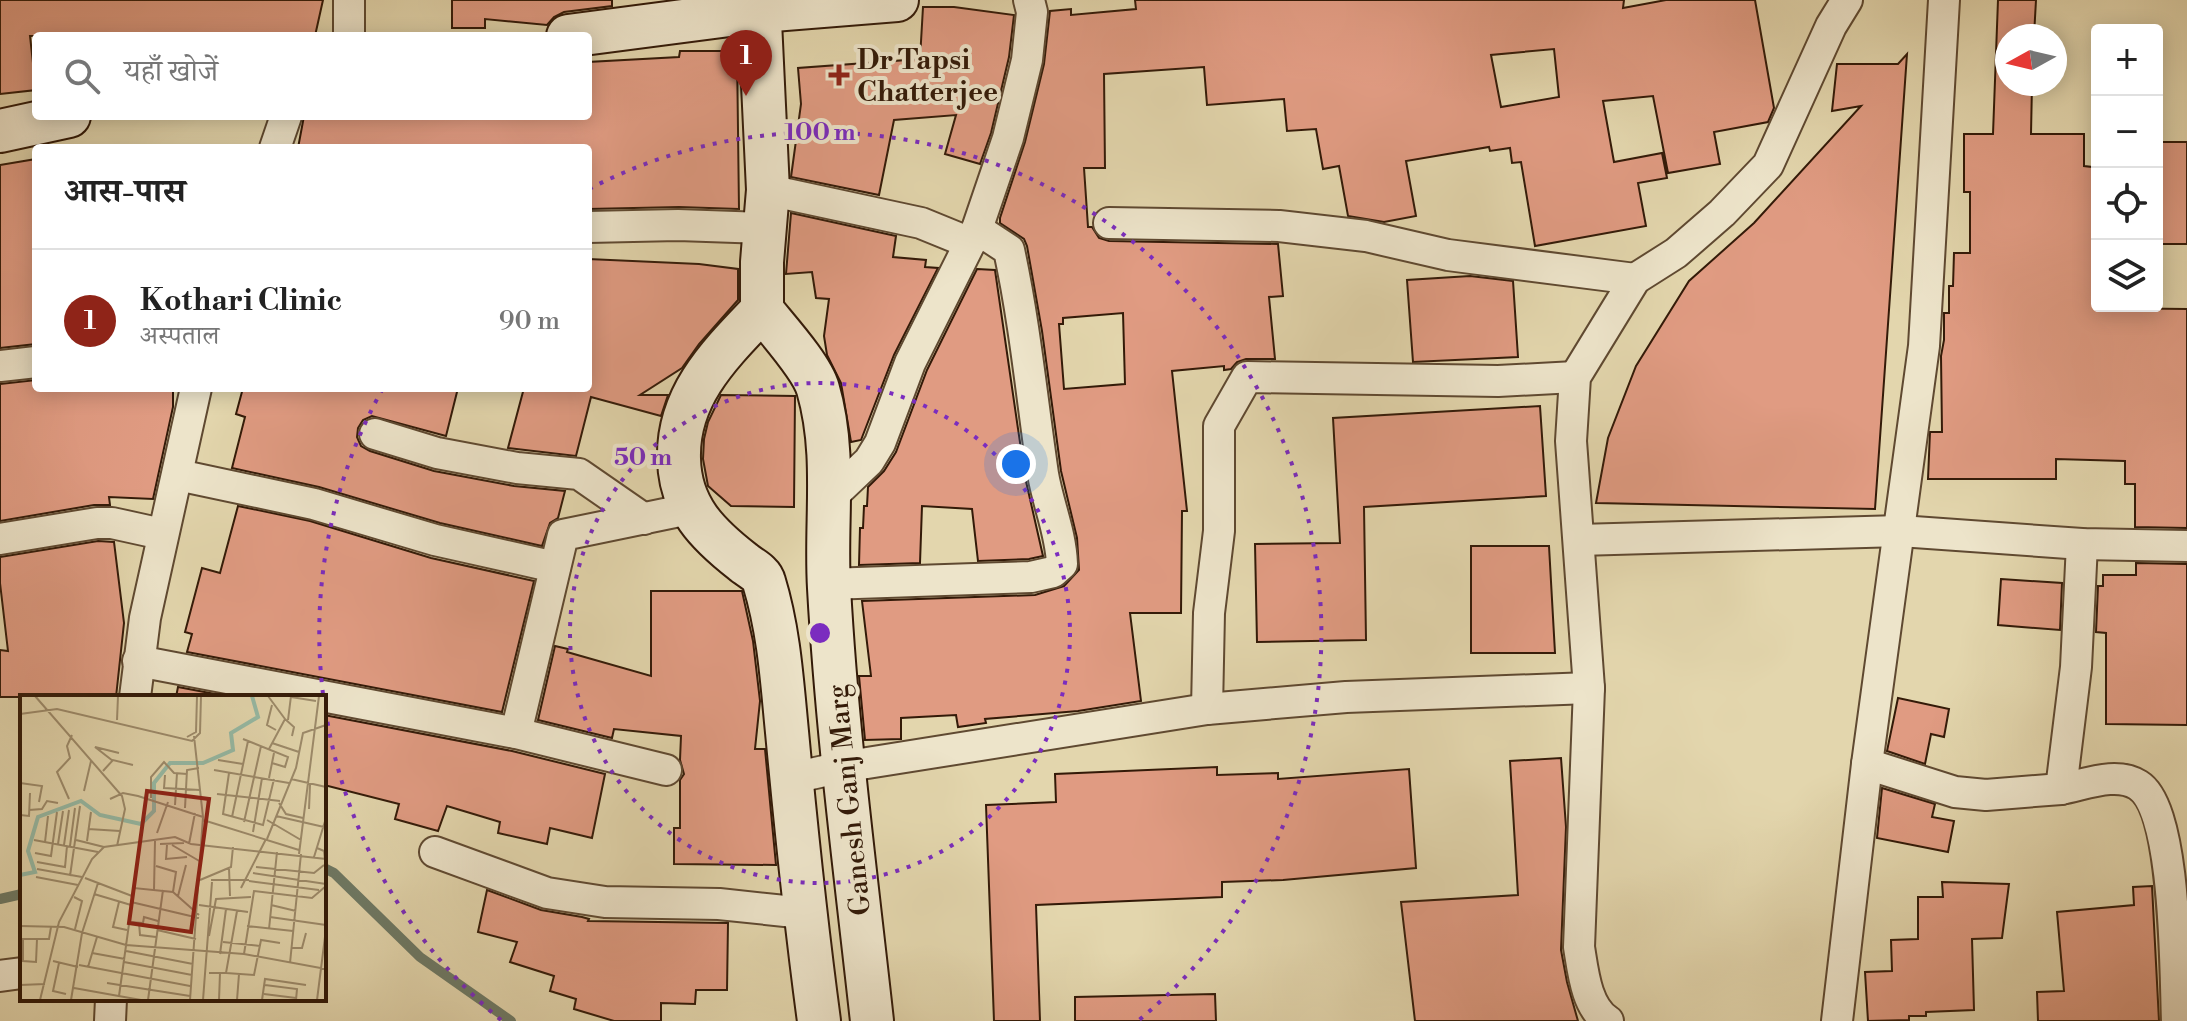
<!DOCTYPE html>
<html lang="hi">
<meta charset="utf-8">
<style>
body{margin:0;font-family:"Libre Bodoni","Noto Serif Devanagari",serif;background:#f6f6f6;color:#222}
.controls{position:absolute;right:24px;top:24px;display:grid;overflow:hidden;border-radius:8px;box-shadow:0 4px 20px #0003}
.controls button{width:72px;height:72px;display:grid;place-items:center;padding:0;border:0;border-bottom:2px solid #e0e0e0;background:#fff;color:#222;font:40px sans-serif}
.compass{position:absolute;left:1995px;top:24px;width:72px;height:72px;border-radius:50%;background:#fff;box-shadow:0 4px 20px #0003;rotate:262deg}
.you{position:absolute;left:1016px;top:464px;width:28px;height:28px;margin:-20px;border:6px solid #fff;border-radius:50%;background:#1a73e8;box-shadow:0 0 0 12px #1a73e833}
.badge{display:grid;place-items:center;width:52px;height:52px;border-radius:50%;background:#8f2418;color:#fff;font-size:26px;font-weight:700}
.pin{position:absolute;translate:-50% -66px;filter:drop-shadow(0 2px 4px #0008)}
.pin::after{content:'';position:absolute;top:42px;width:28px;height:24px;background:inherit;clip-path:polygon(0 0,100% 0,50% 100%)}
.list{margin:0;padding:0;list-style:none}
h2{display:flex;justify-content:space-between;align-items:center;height:104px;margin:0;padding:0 32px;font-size:34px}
h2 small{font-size:26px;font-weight:400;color:#767676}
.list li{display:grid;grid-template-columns:52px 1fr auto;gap:24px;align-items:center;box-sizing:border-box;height:144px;padding:0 32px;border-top:2px solid #e0e0e0}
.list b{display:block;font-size:30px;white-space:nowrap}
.list p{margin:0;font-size:26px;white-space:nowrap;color:#767676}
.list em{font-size:26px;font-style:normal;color:#767676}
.icon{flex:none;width:44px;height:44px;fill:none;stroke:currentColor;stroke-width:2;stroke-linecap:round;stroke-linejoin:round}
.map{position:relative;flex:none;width:2187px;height:1021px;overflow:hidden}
.search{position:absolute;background:#fff;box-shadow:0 4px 20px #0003;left:32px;top:32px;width:560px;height:88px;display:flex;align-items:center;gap:20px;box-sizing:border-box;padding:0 28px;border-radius:8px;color:#767676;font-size:30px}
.panel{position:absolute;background:#fff;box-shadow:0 4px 20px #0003;left:32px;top:144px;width:560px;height:248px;border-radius:8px}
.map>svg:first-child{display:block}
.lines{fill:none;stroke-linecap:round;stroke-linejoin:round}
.stream{stroke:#6e7a66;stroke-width:10}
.building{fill:#e09b82;stroke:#331a08;stroke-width:2;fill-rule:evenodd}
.street-casing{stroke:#5f4931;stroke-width:34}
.secondary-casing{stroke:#331a08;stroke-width:46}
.street{stroke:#ede4ca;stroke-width:30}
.secondary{stroke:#ede4ca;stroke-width:42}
.ring{fill:none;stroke:#7b2cbf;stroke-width:4;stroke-dasharray:4 8}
.poi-dot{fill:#8f2418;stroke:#ede4ca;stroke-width:3}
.labels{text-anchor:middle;stroke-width:8;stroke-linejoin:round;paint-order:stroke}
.poi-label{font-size:28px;font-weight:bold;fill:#331a08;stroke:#ede4ca;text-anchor:start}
.street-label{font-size:28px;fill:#331a08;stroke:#ede4ca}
.inset-river{fill:none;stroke:#96baa5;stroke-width:4}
.inset-road{fill:none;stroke:#9d8b6b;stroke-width:2}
.view{fill:#8f2418;fill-opacity:0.15;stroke:#8f2418;stroke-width:4}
.inset-edge{fill:none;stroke:#331a08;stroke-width:4}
.centre{fill:#7b2cbf;stroke:#ede4ca;stroke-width:4}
.ring-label{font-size:24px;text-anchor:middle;font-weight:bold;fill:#7b2cbf;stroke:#ede4ca;stroke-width:8;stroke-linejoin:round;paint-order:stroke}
</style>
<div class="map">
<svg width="2187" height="1021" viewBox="0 0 2187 1021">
<rect width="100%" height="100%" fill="#e3d6ad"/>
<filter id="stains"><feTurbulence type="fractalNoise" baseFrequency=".0025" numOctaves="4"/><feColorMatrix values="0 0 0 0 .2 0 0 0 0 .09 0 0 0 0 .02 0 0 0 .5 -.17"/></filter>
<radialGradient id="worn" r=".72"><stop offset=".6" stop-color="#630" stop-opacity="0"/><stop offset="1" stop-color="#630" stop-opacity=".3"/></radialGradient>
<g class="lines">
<!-- stream -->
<g class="stream">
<polyline points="324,868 334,873 420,957 511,1021"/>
<polyline points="0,899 22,894"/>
</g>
</g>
<!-- building -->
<g class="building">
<polygon points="0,0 323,0 315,36 30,36 36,90 0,94"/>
<polygon points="452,0 612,0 612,6 564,12 554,17 547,25 485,19 485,28 452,28"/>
<path d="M1135 0H1624L1623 8 1666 0H1755L1774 108 1768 122 1714 132 1720 164 1668 173 1653 96 1603 101 1614 162 1662 153 1667 178 1638 183 1646 226 1535 246 1521 162 1512 163 1510 148 1490 151 1489 147 1406 161 1416 216 1384 222 1348 216 1339 166 1323 169 1316 129 1287 131 1284 99 1207 105 1204 67 1104 74 1105 168H1084L1088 227H1092L1099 238 1109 241 1278 244 1283 296 1269 297 1275 359H1246L1237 362 1231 369 1224 370V366L1172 371 1187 511H1182L1181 613H1130L1141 701 1078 711 985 719 986 723 958 727 956 715 901 718V739L865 740 859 676H871L862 601 1035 595 1064 586 1079 570 1077 538 1061 471 1042 331 1027 246 1024 239 1000 223V218L1025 142 1044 64 1050 11 1071 9V15L1136 9ZM1554 49 1559 97 1501 107 1491 55ZM1123 313 1125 384 1064 389 1059 324H1063V318Z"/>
<polygon points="1998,0 2036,0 2034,36 2007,36 2007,84 2032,84 2031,134 2084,134 2084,166 2092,167 2092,199 2096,199 2097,308 2187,309 2187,528 2135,527 2135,484 2125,484 2125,461 2056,459 2056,479 1928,479 1930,432 1942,432 1941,356 1944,340 1944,313 1949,313 1949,286 1953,286 1954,253 1970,253 1970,192 1964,192 1964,134 1993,134"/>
<polygon points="923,7 954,7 1014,15 1009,57 991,133 980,164 945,154 956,115 894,120 879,195 791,177 801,104 798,68 920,59"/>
<polygon points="680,51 737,51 739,209 679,207 588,209 588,148 298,148 304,116 588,116 588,62 679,57"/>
<polygon points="1907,54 1875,509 1596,503 1608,438 1636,366 1689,281 1754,223 1861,106 1832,111 1837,64 1898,64"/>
<rect x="2157" y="142" width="30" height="102"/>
<polygon points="36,159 36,344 0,348 0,165"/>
<polygon points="791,213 896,236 893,257 926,260 925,267 938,268 894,355 861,440 851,442 841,383 827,355 824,336 829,299 816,298 812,272 786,274"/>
<polygon points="588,259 699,264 738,269 738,300 699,344 682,368 640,395 668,395 661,416 591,397 576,456 508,448 524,388 588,388"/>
<polygon points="977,269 995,270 1025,477 1043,556 1029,559 978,561 972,509 922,506 920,563 859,565 860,528 863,528 864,506 867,506 868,487 884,471 896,452 927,370"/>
<polygon points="1470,276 1513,281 1518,357 1413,362 1407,280"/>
<polygon points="36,380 36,388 173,388 173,407 153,499 109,497 110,505 94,505 0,521 0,384"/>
<polygon points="243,388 458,388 446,436 372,416 363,420 358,428 357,437 361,446 370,451 434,471 514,486 565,491 558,518 550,523 542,546 440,523 319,487 232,468 245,417 236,414"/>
<polygon points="721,395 795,396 794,507 731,506 708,486 703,459 704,439 708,422"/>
<polygon points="1540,406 1546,496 1364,507 1366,640 1257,642 1255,544 1340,543 1333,418"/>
<polygon points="238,506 310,521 431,558 534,581 502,712 187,652 192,634 185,632 202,568 220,573"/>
<polygon points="98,541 114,542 124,623 116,697 0,697 0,650 8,651 0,583 0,557"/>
<polygon points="1471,546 1549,546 1555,653 1471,653"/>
<polygon points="2136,563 2187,564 2187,725 2106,724 2106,633 2096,632 2098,586 2103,586 2103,575 2136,575"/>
<polygon points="2001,579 2062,583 2060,630 1998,625"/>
<polygon points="651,591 742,591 753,641 760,701 755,749 765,749 776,865 674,864 674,828 680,828 680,780 684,774 680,760 681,736 614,729 612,738 538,720 555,646 568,649 567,652 651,676"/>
<polygon points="178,687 231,697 176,697"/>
<polygon points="1898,698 1949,709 1944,737 1931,734 1925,764 1887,751"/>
<polygon points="324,715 512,751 605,774 592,838 550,828 547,844 498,833 500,822 447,806 438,831 395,819 399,804 324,785"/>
<polygon points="1561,758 1566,827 1561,950 1567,982 1578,1021 1415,1021 1401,902 1518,895 1510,761"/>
<polygon points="1217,767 1217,775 1278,773 1278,779 1409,769 1416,868 1283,880 1222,882 1222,897 1036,905 1040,1021 994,1021 986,805 1056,802 1055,774"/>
<polygon points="1882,788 1935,804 1932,817 1954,821 1948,852 1877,838"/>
<polygon points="1942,882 2009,884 2002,938 1972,939 1974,1010 1926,1012 1926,1016 1909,1016 1909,1020 1868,1021 1865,972 1892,971 1891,940 1918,939 1918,897 1943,897"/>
<polygon points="2152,886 2159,1021 2038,1021 2037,992 2064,991 2057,912 2134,905 2133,887"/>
<polygon points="487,890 541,910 582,917 589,919 588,921 728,923 727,990 696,990 695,1004 661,1003 661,1021 614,1021 574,1009 576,999 550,991 554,976 510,962 517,942 478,932"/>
<polygon points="1215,994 1216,1021 1075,1021 1075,997"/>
</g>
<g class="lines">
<defs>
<g id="street">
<polyline points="349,36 349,0"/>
<polyline points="275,148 286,116"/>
<polyline points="768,190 921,223 970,243"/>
<polyline points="1109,223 1279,226 1366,236 1448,255 1635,279"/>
<polyline points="588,227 678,225 766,228"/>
<polyline points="0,366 36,362"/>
<polyline points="375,434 437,453 517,468 579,474 644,519"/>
<polyline points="178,475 314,504 435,540 555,567"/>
<polyline points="830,498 869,461 880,443 910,363 977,229 1008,138 1027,60 1032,12 1029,0"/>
<polyline points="0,539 97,523 112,523 162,534"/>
<polyline points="1579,540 1900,531 2082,544 2187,546"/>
<path d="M2082 544 2076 667 2061 789C2084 785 2116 771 2138 785 2177 809 2175 974 2177 1021"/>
<path d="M828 584 1031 577 1053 572 1062 564C1061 533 1048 504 1043 474 1032 399 1025 324 1009 250L977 229"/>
<polyline points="138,661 516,733 666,770"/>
<polyline points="135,697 145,618 196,388"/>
<polyline points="1207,709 1209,613 1219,531 1219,426 1247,377 1498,381 1575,377"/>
<polyline points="516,733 563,535 689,509"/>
<polyline points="1867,764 1955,792 1986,795 2061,789"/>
<polyline points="793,778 842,767 1207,709 1346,697 1589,688"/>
<polyline points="435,852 547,893 605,902 719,904 804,913"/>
<polyline points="0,976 22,973"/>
<polyline points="110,1021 111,999"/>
<path d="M1608 1021C1586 1007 1583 971 1579 947L1589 688 1571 441 1575 377 1635 279 1676 253 1722 213 1768 165 1831 26 1847 0"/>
<polyline points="1837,1021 1867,764 1924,346 1944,0"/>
</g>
<g id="secondary">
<path d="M759 0 768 190 762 262V310C721 353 677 395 679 459 680 507 707 534 743 562 750 568 762 573 764 582 779 631 782 681 787 732 796 828 806 925 819 1021"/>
<polyline points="568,36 760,11 897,0"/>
<polyline points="0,131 69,116"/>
<path d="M762 310C777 329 812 367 818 389 837 454 825 521 829 588 837 733 856 876 872 1021"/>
</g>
</defs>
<!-- street casing -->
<use href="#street" class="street-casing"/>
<!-- secondary casing -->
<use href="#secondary" class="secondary-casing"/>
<!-- street -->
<use href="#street" class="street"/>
<!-- secondary -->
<use href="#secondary" class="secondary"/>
</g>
<!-- distance rings -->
<g class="ring">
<circle cx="820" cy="633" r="250"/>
<path d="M501 1020A501 501 0 0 1 325 707M323 694A501 501 0 0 1 382 390M589 189A501 501 0 0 1 1139 1020"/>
</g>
<!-- markers -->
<path class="poi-dot" d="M835 63h8v8h8v8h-8v8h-8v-8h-8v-8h8z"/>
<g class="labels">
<!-- poi labels -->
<g class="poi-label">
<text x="857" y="69">Dr Tapsi<tspan x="857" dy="32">Chatterjee</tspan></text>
</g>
<!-- street labels -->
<g class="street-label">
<text transform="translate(848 800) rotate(-96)" y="10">Ganesh Ganj Marg</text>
</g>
</g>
<!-- overview -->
<g transform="translate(20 695)">
<rect width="306" height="306" fill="#e3d6ad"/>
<path class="inset-river" d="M0 180 15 177 8 156 18 122 61 106 80 120 121 129 134 116V88L150 68H183L213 55 211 38 238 22 232 1"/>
<path class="inset-road" d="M15 1 102 101 105 114 97 151M248 1 265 24M271 2 296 6M252 10 247 30 256 35M0 19 37 14 172 46 180 38 181 1M97 25 98 1M268 25 271 1M167 42 176 37 177 1M223 44 268 62 265 72 252 68M252 48 279 57M249 54 265 24 274 32 272 41M198 65 223 69M93 66 75 52 99 58M194 75 269 88M83 76 93 65 113 70M209 78 203 119 243 130 254 84M145 80 144 93 180 95M249 83 254 58M271 84 306 92M0 88 22 91 19 107M64 96 71 66M197 99 260 106M131 103V82L144 67 154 78 167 79M49 104 37 77 50 63 47 51 52 40M90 104 103 98 118 101 183 122M259 108 266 119 283 123M155 110 157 78M165 113 167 75 179 73M289 114 290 90M9 115 22 114 27 106 38 108M0 120 9 121 10 98M256 121 304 132M212 122 228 46M183 125 279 155M247 125 281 145M224 127 241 51M68 134 100 136M233 137 242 83M137 138 148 107M247 144 276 73 283 38 306 30M14 145 78 157M56 145 84 152M67 146 71 117M25 147 28 121M38 149 43 116M140 149 164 148M169 149 175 118M44 150 49 115M147 150 146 164 167 162M152 150 181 167M50 151 55 113M297 153 304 156 306 174M15 158 31 161 37 117M279 159 299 1M294 162 306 123M17 167 45 172 47 151M136 171 156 177 153 197M236 172 294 178 304 170M209 173 210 201M17 174 62 182M233 178 306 189M50 181 60 111M16 182 58 190M65 183 112 201M180 185 211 172 213 152M191 185H229M229 186 299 195M221 193 246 144M134 195 135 146M74 199 111 210M158 201 166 170M54 202 62 206 55 234M99 207 93 232 107 235M111 207 179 223M179 210 228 217M251 210 276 216M250 222 306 230M108 227 123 228 124 222 138 226M119 228 120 240 136 242M0 231 44 232 106 250 224 259 306 274M227 231 273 236M249 234 257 157M137 235 176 244M189 241 196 204 231 202M17 244 16 267 3 266V244H29L31 232M203 247 240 251M272 253H282L286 238M106 256 173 269M72 258 105 264M200 259 206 214M224 259 234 196 292 203 306 191M33 266 58 272M104 267 172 280M39 268 33 296 46 299M270 268 281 159M59 270 170 291M68 272 77 242M189 278H206L217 216M206 278 234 280 241 245 260 248M87 288 170 301M0 290 25 289M245 290 277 294 276 305M54 293 121 305M244 299 276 303M99 301 114 193 153 197 179 220M20 305 39 227 72 164 84 152 155 142 171 149 306 164M51 305 62 238 78 188M128 305 143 195M170 305 183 122 174 41M183 305 192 187M199 305 200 278M217 305 219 279M242 305 245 284 286 290M297 305 306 234"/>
<path class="view" d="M127 96 189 104 171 237 109 228Z"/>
<rect width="306" height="306" class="inset-edge"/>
</g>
<circle cx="820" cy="633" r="12" class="centre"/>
<g class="ring-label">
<text x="820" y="140">100 m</text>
<text x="643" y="465">50 m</text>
</g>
<rect width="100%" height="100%" filter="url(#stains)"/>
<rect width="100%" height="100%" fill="url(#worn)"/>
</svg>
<div class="controls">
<button>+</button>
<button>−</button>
<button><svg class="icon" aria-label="locate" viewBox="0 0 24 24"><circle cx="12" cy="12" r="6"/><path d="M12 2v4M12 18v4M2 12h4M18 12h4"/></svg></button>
<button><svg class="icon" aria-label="layers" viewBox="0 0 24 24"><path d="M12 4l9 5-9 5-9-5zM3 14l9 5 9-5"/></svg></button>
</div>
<svg class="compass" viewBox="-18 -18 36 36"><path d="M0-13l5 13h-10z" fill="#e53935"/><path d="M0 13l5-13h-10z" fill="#767676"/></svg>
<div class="you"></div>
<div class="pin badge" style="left:746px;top:96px">1</div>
<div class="search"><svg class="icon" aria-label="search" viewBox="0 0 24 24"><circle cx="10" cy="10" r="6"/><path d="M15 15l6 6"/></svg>यहाँ खोजें</div>
<section class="panel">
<h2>आस-पास<small></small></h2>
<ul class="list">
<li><span class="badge">1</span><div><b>Kothari Clinic</b><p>अस्पताल</p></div><em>90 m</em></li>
</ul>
</section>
</div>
